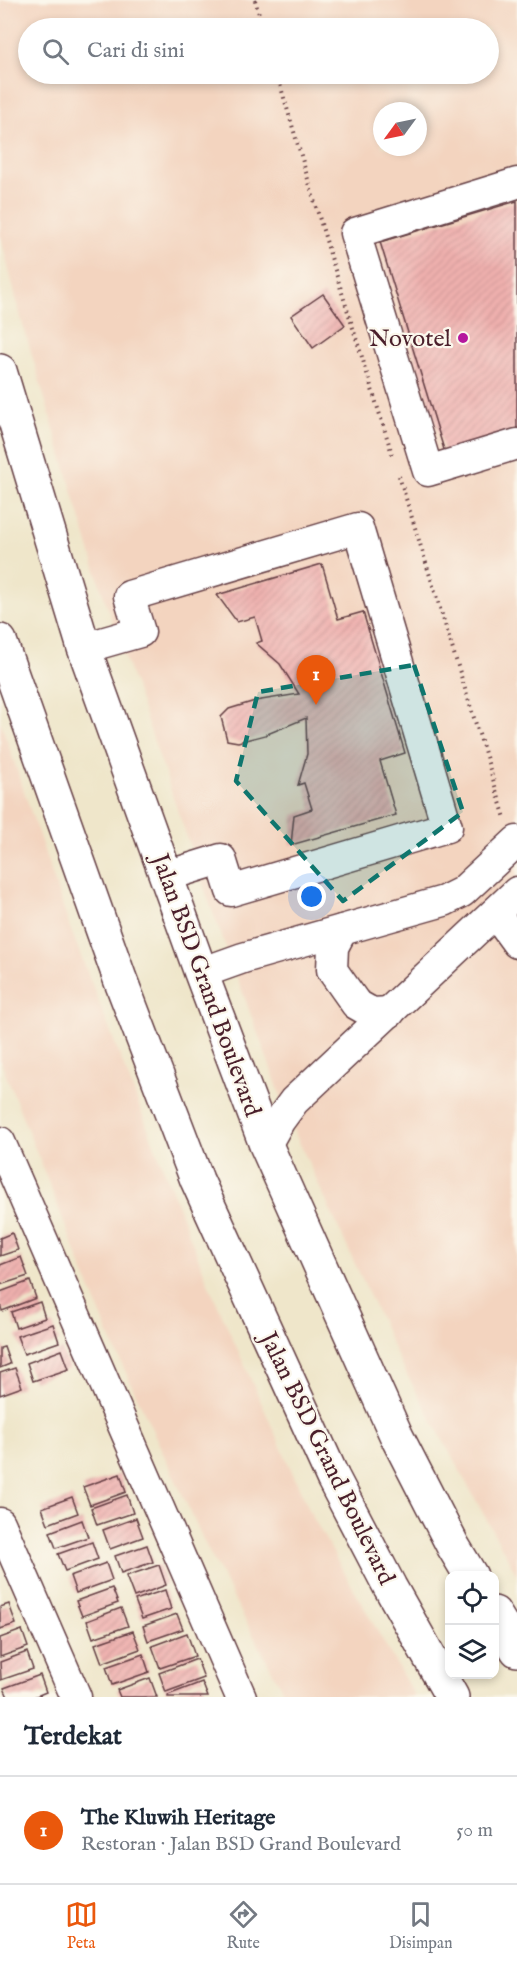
<!DOCTYPE html>
<html lang="id">
<meta charset="utf-8">
<style>
body{margin:0;font-family:"IM FELL English",serif;background:#f6f6f7;color:#1f2937}
.controls{position:absolute;right:18px;bottom:18px;display:grid;overflow:hidden;border-radius:12px;box-shadow:0 3px 9px #0003}
.controls button{width:54px;height:54px;display:grid;place-items:center;padding:0;border:0;border-bottom:2px solid #e0e1e3;background:#fff;color:#1f2937;font:30px sans-serif}
.compass{position:absolute;left:373px;top:102px;width:54px;height:54px;border-radius:50%;background:#fff;box-shadow:0 3px 9px #0003;rotate:237deg}
.you{position:absolute;left:312px;top:897px;width:21px;height:21px;margin:-15px;border:4px solid #fff;border-radius:50%;background:#1a73e8;box-shadow:0 0 0 9px #1a73e833}
.badge{display:grid;place-items:center;width:39px;height:39px;border-radius:50%;background:#ea580c;color:#fff;font-size:20px;font-weight:700}
.pin{position:absolute;translate:-50% -50px;filter:drop-shadow(0 2px 3px #0008)}
.pin::after{content:'';position:absolute;top:32px;width:21px;height:18px;background:inherit;clip-path:polygon(0 0,100% 0,50% 100%)}
.list{margin:0;padding:0;list-style:none}
h2{display:flex;justify-content:space-between;align-items:center;height:78px;margin:0;padding:0 24px;font-size:26px}
h2 small{font-size:20px;font-weight:400;color:#747a83}
.list li{display:grid;grid-template-columns:39px 1fr auto;gap:18px;align-items:center;box-sizing:border-box;height:108px;padding:0 24px;border-top:2px solid #e0e1e3}
.list b{display:block;font-size:22px;white-space:nowrap}
.list p{margin:0;font-size:20px;white-space:nowrap;color:#747a83}
.list em{font-size:20px;font-style:normal;color:#747a83}
.icon{flex:none;width:33px;height:33px;fill:none;stroke:currentColor;stroke-width:2;stroke-linecap:round;stroke-linejoin:round}
.map{position:relative;flex:none;width:517px;height:1697px;overflow:hidden}
.search{position:absolute;background:#fff;box-shadow:0 3px 9px #0003;left:18px;right:18px;top:18px;height:66px;display:flex;align-items:center;gap:15px;box-sizing:border-box;padding:0 21px;border-radius:33px;color:#747a83;font-size:22px}
.sheet{height:186px;background:#fff}
nav{display:flex;justify-content:space-around;align-items:center;box-sizing:border-box;height:84px;border-top:2px solid #e0e1e3;background:#fff;font-size:16px;color:#747a83}
nav a{display:grid;justify-items:center;gap:3px}
nav .on{color:#ea580c}
.map>svg:first-child{display:block}
.built{fill:#f3d4bf;fill-rule:evenodd}
.building{fill:url(#building-hatch)}
.lines{fill:none;stroke-linecap:round;stroke-linejoin:round}
.minor-casing{stroke:#633d43;stroke-width:33}
.major-casing{stroke:#633d43;stroke-width:36}
.path{stroke:#633d43;stroke-width:4;stroke-dasharray:1.5 4.5;stroke-linecap:butt}
.minor{stroke:#fff;stroke-width:30}
.major{stroke:#fff;stroke-width:33}
.marked{fill:#0f766e;fill-opacity:0.2;stroke:#0f766e;stroke-width:4.5;stroke-dasharray:12 8;stroke-linejoin:round}
.poi-dot{fill:#b5179e;stroke:#fbf7ec;stroke-width:2}
.labels{text-anchor:middle;stroke-width:4.5;stroke-linejoin:round;paint-order:stroke}
.poi-label{font-size:24px;fill:#4a1f2b;stroke:#fbf7ec;text-anchor:end}
.street-label{font-size:24px;fill:#4a1f2b;stroke:#fbf7ec}
</style>
<div class="map">
<svg width="517" height="1697" viewBox="0 0 517 1697">
<defs>
<pattern id="building-hatch" width="6" height="6" patternUnits="userSpaceOnUse" patternTransform="scale(1.5)"><rect width="6" height="6" fill="#efb0ae"/><path d="M-1 1l2-2M0 6l6-6M5 7l2-2" fill="none" stroke="#ce9796"/></pattern>
</defs>
<rect width="100%" height="100%" fill="#fbf7ec"/>
<filter id="ink" filterUnits="userSpaceOnUse"><feTurbulence type="fractalNoise" baseFrequency=".0167" numOctaves="2"/><feDisplacementMap in="SourceGraphic" scale="12" xChannelSelector="R" yChannelSelector="G"/><feConvolveMatrix kernelMatrix="1 2 1 2 8 2 1 2 1" color-interpolation-filters="sRGB"/></filter>
<filter id="wash" filterUnits="userSpaceOnUse"><feTurbulence type="fractalNoise" baseFrequency=".008" numOctaves="4" result="noise"/><feDisplacementMap in="SourceGraphic" scale="24" xChannelSelector="R" yChannelSelector="G"/><feGaussianBlur stdDeviation="1.35" result="paint"/><feColorMatrix in="noise" values="0 0 0 0 0 0 0 0 0 0 0 0 0 0 0 0 0 1.4 0 .05"/><feComposite in="paint" operator="in"/></filter>
<g filter="url(#wash)">
<rect width="100%" height="100%" fill="#efe6ca"/>
<!-- built -->
<g class="built">
<path d="M0 0H517V1575L400 1362 294 1131 211 907 102 591 21 318 0 234ZM28 28H488V74H28ZM382 111H418V147H382Z"/>
<polygon points="0,720 70,928 210,1288 311,1514 415,1697 286,1697 208,1550 110,1338 0,1060"/>
</g>
<g id="blocks">
<!-- building -->
<g class="building">
<polygon points="517,201 517,435 446,456 380,242"/>
<polygon points="323,294 345,325 313,348 291,316"/>
<polygon points="322,564 338,619 363,612 405,753 380,761 396,815 291,845 294,815 312,809 304,783 298,785 307,754 306,718 265,735 238,742 227,740 221,717 229,709 255,701 299,694 280,664 256,643 262,641 255,617 237,622 217,595"/>
<polygon points="12,1233 18,1250 0,1256 0,1238"/>
<polygon points="21,1257 28,1276 0,1285 0,1265"/>
<polygon points="30,1281 36,1298 2,1311 0,1304 0,1292"/>
<polygon points="40,1302 45,1318 16,1328 11,1312"/>
<polygon points="53,1324 59,1342 24,1354 17,1336"/>
<polygon points="4,1347 10,1364 0,1368 0,1348"/>
<polygon points="62,1350 69,1369 33,1381 27,1363"/>
<polygon points="15,1368 22,1387 0,1395 0,1373"/>
<polygon points="120,1474 126,1492 90,1505 83,1487"/>
<polygon points="127,1495 133,1513 97,1525 91,1508"/>
<polygon points="72,1497 78,1513 48,1524 42,1508"/>
<polygon points="136,1518 143,1537 110,1549 103,1530"/>
<polygon points="82,1520 88,1537 56,1548 50,1532"/>
<polygon points="92,1542 98,1559 65,1571 58,1554"/>
<polygon points="147,1545 153,1562 121,1573 115,1556"/>
<polygon points="106,1563 112,1580 76,1593 70,1576"/>
<polygon points="159,1565 166,1585 134,1597 126,1576"/>
<polygon points="112,1588 118,1603 82,1616 76,1601"/>
<polygon points="165,1590 171,1609 142,1619 135,1600"/>
<polygon points="9,1604 16,1624 0,1629 0,1607"/>
<polygon points="121,1608 128,1626 93,1638 87,1621"/>
<polygon points="177,1614 183,1629 148,1641 143,1626"/>
<polygon points="22,1630 28,1647 0,1657 0,1638"/>
<polygon points="133,1631 140,1649 102,1663 95,1644"/>
<polygon points="187,1633 195,1656 160,1668 152,1646"/>
<polygon points="27,1652 33,1669 1,1680 0,1662"/>
<polygon points="143,1654 149,1672 112,1685 106,1667"/>
<polygon points="197,1659 204,1678 166,1692 159,1673"/>
<polygon points="40,1675 46,1692 34,1697 8,1697 4,1688"/>
<polygon points="150,1678 157,1697 120,1697 117,1690"/>
<polygon points="202,1682 208,1697 168,1697 168,1695"/>
</g>
</g>
</g>
<g filter="url(#ink)">
<use href="#blocks" fill-opacity="0" stroke="#633d43" stroke-width="1.5"/>
<g class="lines">
<defs>
<g id="minor">
<polyline points="517,183 355,233 428,471 517,444"/>
<polyline points="84,648 140,632 129,596 358,528 447,827 231,891 221,859 166,876"/>
<polyline points="495,913 517,943"/>
<polyline points="342,930 333,947 332,970 356,1004 372,1013 390,1012"/>
<polyline points="201,973 243,958 444,901 462,892 517,841"/>
<polyline points="0,1142 241,1697"/>
<polyline points="266,1145 280,1120 294,1101 517,892"/>
<polyline points="0,1523 76,1697"/>
</g>
<g id="major">
<polyline points="0,371 84,648 201,973 266,1145 397,1437 453,1546 471,1576"/>
<polyline points="0,641 120,979 197,1180 333,1478 390,1587 452,1697"/>
<polyline points="494,1613 517,1650"/>
</g>
</defs>
<!-- minor casing -->
<use href="#minor" class="minor-casing"/>
<!-- major casing -->
<use href="#major" class="major-casing"/>
<!-- path -->
<g class="path">
<polyline points="255,0 263,28"/>
<polyline points="277,74 330,254 393,457"/>
<polyline points="399,476 505,818"/>
</g>
<!-- minor -->
<use href="#minor" class="minor"/>
<!-- major -->
<use href="#major" class="major"/>
</g>
</g>
<!-- marked area -->
<path class="marked" d="M414 665 463 812 343 901 236 781 258 692Z"/>
<!-- markers -->
<circle class="poi-dot" cx="463" cy="338" r="6"/>
<g class="labels">
<!-- poi labels -->
<g class="poi-label">
<text x="451" y="346">Novotel</text>
</g>
<!-- street labels -->
<g class="street-label">
<text transform="translate(207 985) rotate(70)" y="8">Jalan BSD Grand Boulevard</text>
<text transform="translate(328 1458) rotate(64)" y="8">Jalan BSD Grand Boulevard</text>
</g>
</g>
</svg>
<div class="controls">
<button><svg class="icon" aria-label="locate" viewBox="0 0 24 24"><circle cx="12" cy="12" r="6"/><path d="M12 2v4M12 18v4M2 12h4M18 12h4"/></svg></button>
<button><svg class="icon" aria-label="layers" viewBox="0 0 24 24"><path d="M12 4l9 5-9 5-9-5zM3 14l9 5 9-5"/></svg></button>
</div>
<svg class="compass" viewBox="-18 -18 36 36"><path d="M0-13l5 13h-10z" fill="#e53935"/><path d="M0 13l5-13h-10z" fill="#747a83"/></svg>
<div class="you"></div>
<div class="pin badge" style="left:316px;top:705px">1</div>
<div class="search"><svg class="icon" aria-label="search" viewBox="0 0 24 24"><circle cx="10" cy="10" r="6"/><path d="M15 15l6 6"/></svg>Cari di sini</div>
</div>
<section class="sheet">
<h2>Terdekat<small></small></h2>
<ul class="list">
<li><span class="badge">1</span><div><b>The Kluwih Heritage</b><p>Restoran · Jalan BSD Grand Boulevard</p></div><em>50 m</em></li>
</ul>
</section>
<nav>
<a class="on"><svg class="icon" aria-label="map" viewBox="0 0 24 24"><path d="M3 6l6-2 6 2 6-2v14l-6 2-6-2-6 2zM9 4v14M15 6v14"/></svg>Peta</a>
<a><svg class="icon" aria-label="directions" viewBox="0 0 24 24"><path d="M12 3l9 9-9 9-9-9zM9 14v-3h6M13 9l2 2-2 2"/></svg>Rute</a>
<a><svg class="icon" aria-label="saved" viewBox="0 0 24 24"><path d="M7 4h10v16l-5-4-5 4z"/></svg>Disimpan</a>
</nav>
